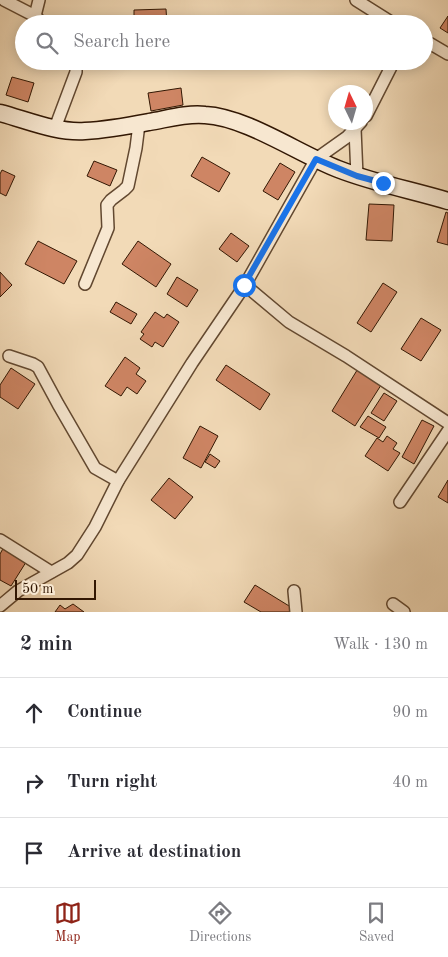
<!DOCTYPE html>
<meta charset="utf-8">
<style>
body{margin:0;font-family:"Old Standard TT",serif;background:#f2f2f3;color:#2b2b33}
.compass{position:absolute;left:328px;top:85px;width:45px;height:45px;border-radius:50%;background:#fff;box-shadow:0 2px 12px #0003;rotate:355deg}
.scale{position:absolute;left:15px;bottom:12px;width:81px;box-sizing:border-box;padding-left:5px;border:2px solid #321703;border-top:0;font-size:14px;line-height:18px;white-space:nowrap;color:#321703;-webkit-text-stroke:4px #f7e7d0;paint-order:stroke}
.stop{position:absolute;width:15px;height:15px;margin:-11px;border:4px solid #1a73e8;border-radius:50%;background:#fff}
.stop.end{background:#1a73e8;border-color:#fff;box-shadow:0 1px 5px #0008}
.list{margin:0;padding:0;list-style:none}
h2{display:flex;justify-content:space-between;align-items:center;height:65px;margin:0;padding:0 20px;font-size:21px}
h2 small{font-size:16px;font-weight:400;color:#7c7c81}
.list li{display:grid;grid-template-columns:32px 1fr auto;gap:15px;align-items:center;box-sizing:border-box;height:70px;padding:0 20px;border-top:1px solid #e1e1e2}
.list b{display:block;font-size:19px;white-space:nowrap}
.list em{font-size:16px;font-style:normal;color:#7c7c81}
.icon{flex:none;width:28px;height:28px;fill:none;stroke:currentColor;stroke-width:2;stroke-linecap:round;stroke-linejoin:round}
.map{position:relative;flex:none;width:448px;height:612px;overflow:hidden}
.search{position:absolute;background:#fff;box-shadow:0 2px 12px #0003;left:15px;right:15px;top:15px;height:55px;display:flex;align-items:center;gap:12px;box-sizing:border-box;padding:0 18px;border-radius:28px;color:#7c7c81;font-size:19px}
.sheet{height:275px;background:#fff}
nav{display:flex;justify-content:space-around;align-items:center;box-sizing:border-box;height:70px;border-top:1px solid #e1e1e2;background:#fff;font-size:14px;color:#7c7c81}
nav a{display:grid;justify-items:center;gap:2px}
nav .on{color:#8f2418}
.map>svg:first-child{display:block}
.building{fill:#ce8564;stroke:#321703}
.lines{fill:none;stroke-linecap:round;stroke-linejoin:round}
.street-casing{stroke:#624830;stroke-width:14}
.secondary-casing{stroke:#321703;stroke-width:19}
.street{stroke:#f7e7d0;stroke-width:11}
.secondary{stroke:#f7e7d0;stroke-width:16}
.route{stroke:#1a73e8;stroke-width:6}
</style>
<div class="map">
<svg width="448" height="612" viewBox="0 0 448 612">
<rect width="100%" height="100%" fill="#f2dab7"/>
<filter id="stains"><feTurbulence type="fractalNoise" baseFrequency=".004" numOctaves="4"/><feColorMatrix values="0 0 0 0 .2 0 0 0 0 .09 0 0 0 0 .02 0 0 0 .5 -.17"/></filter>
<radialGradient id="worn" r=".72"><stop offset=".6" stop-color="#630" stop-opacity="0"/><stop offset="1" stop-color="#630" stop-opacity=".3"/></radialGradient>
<!-- building -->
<g class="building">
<polygon points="166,9 167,24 134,24 134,10"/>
<polygon points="448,16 448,33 440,28"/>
<polygon points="354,17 358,24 349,24 347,20"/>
<polygon points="12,77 34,83 28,102 6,95"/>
<polygon points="181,88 183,105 151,111 148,93"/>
<polygon points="202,157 230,173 219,192 191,176"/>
<polygon points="94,161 117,170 110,186 87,176"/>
<polygon points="280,163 295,172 278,200 263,191"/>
<polygon points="2,170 15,176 6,196 0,193 0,174"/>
<polygon points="369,204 394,205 392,241 366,240"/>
<polygon points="446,212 448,213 448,245 437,242"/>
<polygon points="231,233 249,246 237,262 219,249"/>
<polygon points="38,241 77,261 64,284 25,264"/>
<polygon points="138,241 171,264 156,287 122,264"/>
<polygon points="0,272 12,285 0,297"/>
<polygon points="177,277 198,290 187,307 167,294"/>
<polygon points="383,283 397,292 371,332 357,323"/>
<polygon points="116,302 137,314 131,324 110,312"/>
<polygon points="155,312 164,318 167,314 179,322 163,347 155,342 152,347 140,339 144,334 141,332"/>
<polygon points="421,318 441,330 421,361 401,349"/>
<polygon points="125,357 140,368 136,374 146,381 137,394 127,387 121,396 105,386"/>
<polygon points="226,365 270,394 260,410 216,380"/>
<polygon points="359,367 383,382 355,426 332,411"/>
<polygon points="11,368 35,384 18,409 0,397 0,385"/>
<polygon points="384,393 397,401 384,421 371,413"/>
<polygon points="368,416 386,427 379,438 360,427"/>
<polygon points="422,420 434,426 414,464 402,457"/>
<polygon points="200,426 218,436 201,468 183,458"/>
<polygon points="387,436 397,443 393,449 400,453 388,471 365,456 377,438 383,442"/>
<polygon points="210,454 220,461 215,468 205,462"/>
<polygon points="169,478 193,497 175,519 151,500"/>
<polygon points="448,480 448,503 438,497"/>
<polygon points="5,545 28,559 11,586 0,580 0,554"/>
<polygon points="255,585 294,609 292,612 261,612 244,602"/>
<polygon points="73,604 84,612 55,612 60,605 65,609"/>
</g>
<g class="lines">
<defs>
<g id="street">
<polyline points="4,0 35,16 43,24"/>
<polyline points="356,0 394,24"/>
<polyline points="35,16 39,0"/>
<polyline points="424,40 448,54"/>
<polyline points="366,116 394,61"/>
<polyline points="55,128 76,72 76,61"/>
<polyline points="355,129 357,176"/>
<polyline points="85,284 108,228 107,205 111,200 124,190 128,186 136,148 139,124"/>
<polyline points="245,285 289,322 346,356 448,423"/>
<polyline points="9,356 33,364 38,367 58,404 95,468 118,481"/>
<polyline points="400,502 448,431"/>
<polyline points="0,540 51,572"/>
<polyline points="294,591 296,612"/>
<polyline points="393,604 404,612"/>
<polyline points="0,606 18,591 68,563 77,555 95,527 118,481 192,363 245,285 316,159 347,137 361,122"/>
</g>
<path id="secondary" d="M0 113C27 120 56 133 85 131 106 130 128 126 149 122 167 119 187 113 205 115 246 117 299 154 338 169 374 183 411 190 448 201"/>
</defs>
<!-- street casing -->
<use href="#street" class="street-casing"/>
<!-- secondary casing -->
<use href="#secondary" class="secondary-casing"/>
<!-- street -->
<use href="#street" class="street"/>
<!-- secondary -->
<use href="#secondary" class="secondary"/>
</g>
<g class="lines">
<!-- route -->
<polyline class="route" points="244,285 316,159 357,176 383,183"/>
</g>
<rect width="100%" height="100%" filter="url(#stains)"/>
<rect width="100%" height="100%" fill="url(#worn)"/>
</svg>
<svg class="compass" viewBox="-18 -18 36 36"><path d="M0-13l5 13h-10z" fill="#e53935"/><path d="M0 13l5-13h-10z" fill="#7c7c81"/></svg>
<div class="scale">50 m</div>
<div class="stop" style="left:244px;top:285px"></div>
<div class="stop end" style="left:383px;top:183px"></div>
<div class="search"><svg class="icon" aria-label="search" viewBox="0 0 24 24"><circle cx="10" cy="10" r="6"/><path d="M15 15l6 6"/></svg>Search here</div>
</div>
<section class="sheet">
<h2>2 min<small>Walk · 130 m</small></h2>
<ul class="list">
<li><svg class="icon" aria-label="ahead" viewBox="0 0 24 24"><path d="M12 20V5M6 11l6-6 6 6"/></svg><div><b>Continue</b></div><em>90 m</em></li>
<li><svg class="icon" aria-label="right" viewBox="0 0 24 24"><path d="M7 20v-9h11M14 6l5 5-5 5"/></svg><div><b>Turn right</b></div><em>40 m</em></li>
<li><svg class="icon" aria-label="arrive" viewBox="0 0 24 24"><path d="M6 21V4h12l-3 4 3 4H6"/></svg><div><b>Arrive at destination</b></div></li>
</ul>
</section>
<nav>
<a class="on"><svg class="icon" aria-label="map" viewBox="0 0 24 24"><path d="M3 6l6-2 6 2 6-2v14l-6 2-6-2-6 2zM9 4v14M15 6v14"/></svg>Map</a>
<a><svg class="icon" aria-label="directions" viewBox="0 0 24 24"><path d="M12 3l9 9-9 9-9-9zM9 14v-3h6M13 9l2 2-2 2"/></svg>Directions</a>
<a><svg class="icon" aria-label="saved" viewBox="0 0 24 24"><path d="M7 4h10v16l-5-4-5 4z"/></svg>Saved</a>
</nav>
